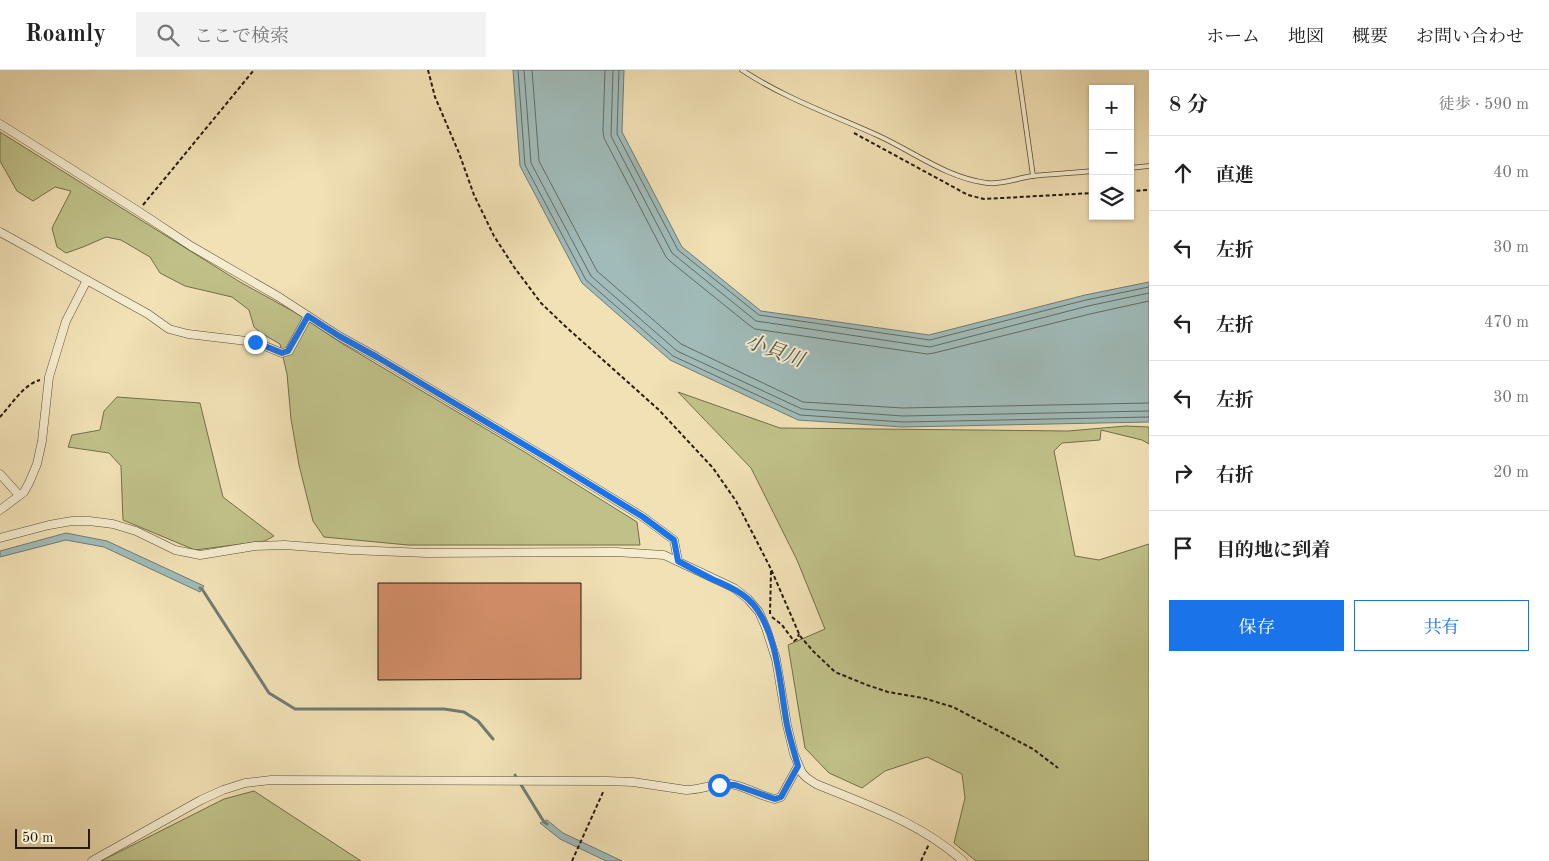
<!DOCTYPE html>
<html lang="ja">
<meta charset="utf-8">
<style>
body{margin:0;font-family:"Old Standard TT","Noto Serif JP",serif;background:#f2f2f2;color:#222}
.controls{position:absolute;right:15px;top:15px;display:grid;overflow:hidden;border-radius:0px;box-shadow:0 1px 4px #0004}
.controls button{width:45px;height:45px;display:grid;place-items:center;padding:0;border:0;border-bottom:1px solid #e0e0e0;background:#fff;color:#222;font:25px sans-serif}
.scale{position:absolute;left:15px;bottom:12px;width:75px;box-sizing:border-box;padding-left:5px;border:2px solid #261b0d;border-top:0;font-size:14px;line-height:18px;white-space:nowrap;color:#261b0d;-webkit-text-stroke:4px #f6eccf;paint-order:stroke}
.stop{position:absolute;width:15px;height:15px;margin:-11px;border:4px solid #1a73e8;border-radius:50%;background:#fff}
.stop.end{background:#1a73e8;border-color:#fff;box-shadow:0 1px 5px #0008}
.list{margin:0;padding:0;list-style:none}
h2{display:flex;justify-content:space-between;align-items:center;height:65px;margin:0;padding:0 20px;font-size:21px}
h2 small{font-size:16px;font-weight:400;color:#767676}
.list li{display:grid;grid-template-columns:32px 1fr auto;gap:15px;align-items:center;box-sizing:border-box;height:75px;padding:0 20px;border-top:1px solid #e0e0e0}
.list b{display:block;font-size:19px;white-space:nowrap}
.list em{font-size:16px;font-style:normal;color:#767676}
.actions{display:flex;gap:10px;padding:15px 20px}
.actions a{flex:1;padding:11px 0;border:1px solid #1a73e8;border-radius:0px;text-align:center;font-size:18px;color:#1a73e8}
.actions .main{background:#1a73e8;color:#fff}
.icon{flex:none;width:28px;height:28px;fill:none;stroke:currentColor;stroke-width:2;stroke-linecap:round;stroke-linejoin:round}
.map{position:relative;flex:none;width:1149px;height:791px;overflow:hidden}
header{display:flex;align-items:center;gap:30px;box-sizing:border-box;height:70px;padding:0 25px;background:#fff;border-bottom:1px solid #e0e0e0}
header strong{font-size:24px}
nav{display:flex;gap:28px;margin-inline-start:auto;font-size:18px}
.search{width:350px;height:45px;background:#f2f2f2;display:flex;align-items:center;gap:12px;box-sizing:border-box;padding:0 18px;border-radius:0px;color:#767676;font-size:19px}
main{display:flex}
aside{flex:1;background:#fff}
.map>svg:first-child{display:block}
.green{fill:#c0c189;stroke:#736e4b}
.water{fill:#a0bbb9;stroke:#6f7b74}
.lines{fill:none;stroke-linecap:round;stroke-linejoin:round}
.shore{stroke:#636b63;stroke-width:1}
.stream{stroke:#6f7b74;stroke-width:3}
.building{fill:#d48f69;stroke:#261b0d}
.lane-casing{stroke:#594c37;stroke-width:5.5}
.street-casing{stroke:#594c37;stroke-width:9}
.path{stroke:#261b0d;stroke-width:2;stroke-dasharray:4 2.5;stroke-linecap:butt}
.lane{stroke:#f6eccf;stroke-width:4}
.street{stroke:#f6eccf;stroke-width:8}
.route{stroke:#1a73e8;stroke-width:6}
.labels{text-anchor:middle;stroke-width:4;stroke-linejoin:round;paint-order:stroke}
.water-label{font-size:20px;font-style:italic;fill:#515349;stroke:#f6eccf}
</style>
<header>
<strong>Roamly</strong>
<div class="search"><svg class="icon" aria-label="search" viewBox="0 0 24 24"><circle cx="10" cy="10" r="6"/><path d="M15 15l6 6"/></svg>ここで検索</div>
<nav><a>ホーム</a><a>地図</a><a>概要</a><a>お問い合わせ</a></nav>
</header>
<main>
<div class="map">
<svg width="1149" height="791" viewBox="0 0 1149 791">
<rect width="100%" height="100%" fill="#f1e1b5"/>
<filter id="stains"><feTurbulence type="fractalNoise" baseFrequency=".004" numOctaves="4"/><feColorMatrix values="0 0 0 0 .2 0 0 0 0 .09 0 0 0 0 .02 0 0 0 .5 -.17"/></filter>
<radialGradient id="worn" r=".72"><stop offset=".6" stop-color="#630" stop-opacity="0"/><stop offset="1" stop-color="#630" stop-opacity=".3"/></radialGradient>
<!-- green -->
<g class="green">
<polygon points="0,62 240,212 296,243 343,274 523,381 637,452 640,475 408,475 324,467 313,451 299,395 291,349 287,304 280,274 261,263 254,257 249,240 232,227 185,216 160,203 150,187 121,170 106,167 83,177 66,183 57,177 52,158 71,121 55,117 33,131 17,121 0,91"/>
<polygon points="678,322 780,358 1068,361 1126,356 1149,357 1149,374 1142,370 1101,360 1100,370 1062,373 1054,381 1075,486 1099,490 1149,474 1149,791 976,791 954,773 965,728 962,704 927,687 885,701 862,718 829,703 805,678 788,575 825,559 797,490 751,398"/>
<polygon points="117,327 200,333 223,427 274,466 265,471 195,480 123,450 121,396 109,383 68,377 72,365 100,360 104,341"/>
<polygon points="254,721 361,791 101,791 224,729"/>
</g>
<!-- water -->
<g class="water">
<polygon points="513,0 624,0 622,62 682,177 761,241 929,265 1085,225 1149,212 1149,352 902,357 798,350 670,290 582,213 520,96"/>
<polygon points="66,463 107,471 204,516 200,522 104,477 66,470 0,487 0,481"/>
<polygon points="547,750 563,763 622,791 606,791 560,769 540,753"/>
</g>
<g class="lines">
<!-- shore -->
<g class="shore">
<polyline points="518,0 525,95 586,210 673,286 800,345 903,352 1149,347"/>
<polyline points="524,0 531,93 591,206 677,281 802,339 903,346 1149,341"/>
<polyline points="532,0 539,91 597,201 681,274 803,332 903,338 1149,333"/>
<polyline points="605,0 603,61 604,68 666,187 671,192 749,255 755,259 927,284 934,283 1090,244 1149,231"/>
<polyline points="613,0 611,66 672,183 756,251 930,277 1088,236 1149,223"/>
<polyline points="619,0 617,64 678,180 759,245 930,270 1086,230 1149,217"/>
</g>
<!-- stream -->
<g class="stream">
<polyline points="200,518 202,519 269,623 295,639 444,639 464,642 478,651 493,669"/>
<polyline points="515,705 544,752 547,754"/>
</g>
</g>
<!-- building -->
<polygon class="building" points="378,513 581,513 581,609 378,610"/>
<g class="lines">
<defs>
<g id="lane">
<path d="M742 0C784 28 833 45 879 66 914 82 947 108 987 113 1001 115 1018 108 1032 106 1052 104 1073 103 1093 101"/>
<polyline points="1018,0 1033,106"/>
<polyline points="1130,98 1149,96"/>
</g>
<g id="street">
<polyline points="0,54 138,141 191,176 279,227 339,266 377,287 555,393 643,447 674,470 678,491"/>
<polyline points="0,162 148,244 169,259 188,264 255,272 282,283 289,281 308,246"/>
<polyline points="0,404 19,425"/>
<polyline points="0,440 24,422 29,413 37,394 42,371 49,307 66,251 87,210"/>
<path d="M0 468 49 455 72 451H89L113 454 136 461 175 480 200 485 255 476 285 475 350 480 427 483 616 482 664 485 734 518 748 529 759 542 766 558 776 589 787 655 794 684 802 703 807 708 816 714C867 735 921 753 963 791"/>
<path d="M92 791 201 730 223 720 245 713 271 710 607 711 633 712 686 720C701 720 715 713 730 714 745 716 760 726 775 729L781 727 798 696"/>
</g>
</defs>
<!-- lane casing -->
<use href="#lane" class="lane-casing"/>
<!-- street casing -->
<use href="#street" class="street-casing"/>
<!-- path -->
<g class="path">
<polyline points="428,0 435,27 459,83 474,125 494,166 514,197 541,233 565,256 659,340 713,398 736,431 771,499 800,566 813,581 835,602 867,615 888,622 923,628 953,637 1033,679 1058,698"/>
<polyline points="854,63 968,125 984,129 1093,123"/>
<polyline points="1130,121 1149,120"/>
<polyline points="143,135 254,0"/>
<path d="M0 347C11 335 24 314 40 310"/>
<polyline points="770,544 771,501"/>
<polyline points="772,547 782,555 794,571 797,569 799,564"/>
<polyline points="572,791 604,720"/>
<polyline points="921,791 929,774"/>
</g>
<!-- lane -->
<use href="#lane" class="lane"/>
<!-- street -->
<use href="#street" class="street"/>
</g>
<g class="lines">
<!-- route -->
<path class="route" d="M255 272 282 283 288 281 308 246 339 266 377 287 555 393 643 447 674 470 678 491C689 497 700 503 712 509 725 515 737 519 748 529 778 556 780 618 787 655 790 669 794 682 798 696L781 727 775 729 735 715H719"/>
</g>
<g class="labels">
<!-- water labels -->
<g class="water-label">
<text transform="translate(775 280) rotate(20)" y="7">小貝川</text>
</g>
</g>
<rect width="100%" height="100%" filter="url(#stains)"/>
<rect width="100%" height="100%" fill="url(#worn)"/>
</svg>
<div class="controls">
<button>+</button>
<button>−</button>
<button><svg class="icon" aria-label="layers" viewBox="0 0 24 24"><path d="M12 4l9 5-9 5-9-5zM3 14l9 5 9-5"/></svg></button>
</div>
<div class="scale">50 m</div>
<div class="stop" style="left:719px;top:715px"></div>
<div class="stop end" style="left:255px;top:272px"></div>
</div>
<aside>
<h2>8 分<small>徒歩 · 590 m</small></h2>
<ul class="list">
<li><svg class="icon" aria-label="ahead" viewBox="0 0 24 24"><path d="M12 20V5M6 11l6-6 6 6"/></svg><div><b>直進</b></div><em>40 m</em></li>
<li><svg class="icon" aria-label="left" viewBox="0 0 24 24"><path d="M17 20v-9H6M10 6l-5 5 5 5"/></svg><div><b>左折</b></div><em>30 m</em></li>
<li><svg class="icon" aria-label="left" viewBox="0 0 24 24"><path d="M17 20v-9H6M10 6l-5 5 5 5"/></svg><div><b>左折</b></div><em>470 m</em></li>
<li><svg class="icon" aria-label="left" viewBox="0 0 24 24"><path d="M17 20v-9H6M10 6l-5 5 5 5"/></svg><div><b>左折</b></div><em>30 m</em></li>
<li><svg class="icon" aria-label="right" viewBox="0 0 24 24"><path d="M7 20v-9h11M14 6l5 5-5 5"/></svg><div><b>右折</b></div><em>20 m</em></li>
<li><svg class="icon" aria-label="arrive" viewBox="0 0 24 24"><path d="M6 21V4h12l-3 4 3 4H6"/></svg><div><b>目的地に到着</b></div></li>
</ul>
<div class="actions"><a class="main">保存</a><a>共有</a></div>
</aside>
</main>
